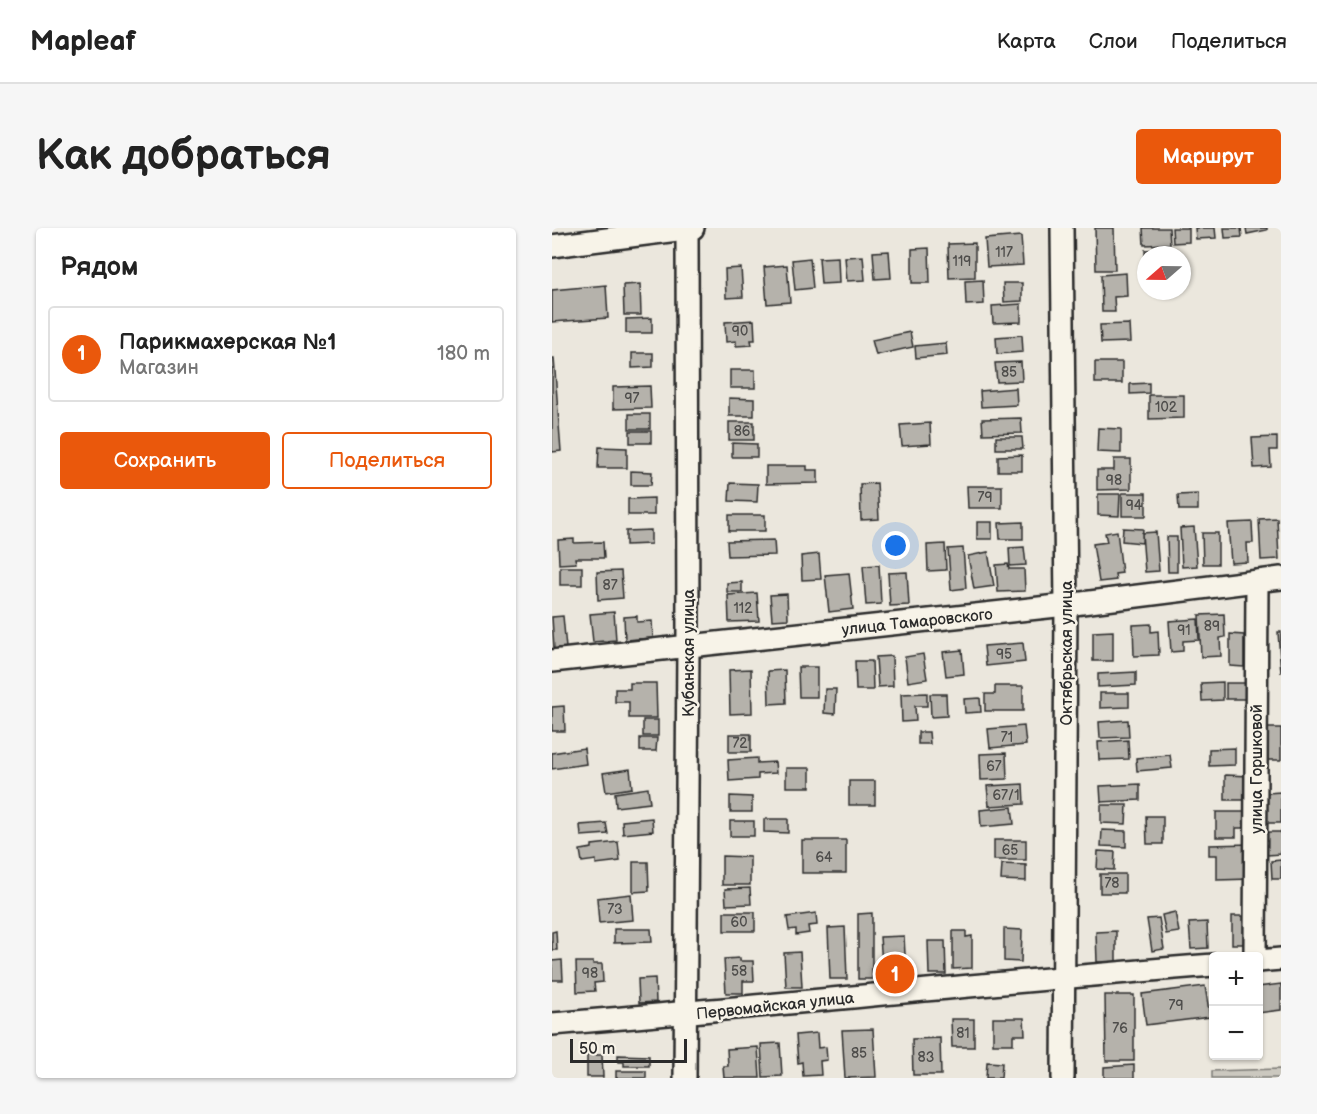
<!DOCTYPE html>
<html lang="ru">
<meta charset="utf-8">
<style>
body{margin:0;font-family:"Balsamiq Sans",sans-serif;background:#f6f6f6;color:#222}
.controls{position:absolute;right:18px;bottom:18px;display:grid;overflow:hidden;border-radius:6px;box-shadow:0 2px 4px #0004}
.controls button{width:54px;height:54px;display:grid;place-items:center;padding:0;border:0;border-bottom:2px solid #e0e0e0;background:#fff;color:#222;font:30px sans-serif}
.compass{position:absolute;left:585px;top:18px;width:54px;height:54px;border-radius:50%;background:#fff;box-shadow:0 2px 4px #0004;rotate:250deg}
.scale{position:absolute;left:18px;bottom:15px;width:117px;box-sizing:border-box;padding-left:6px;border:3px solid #2b2b2b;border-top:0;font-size:16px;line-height:21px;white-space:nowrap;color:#2b2b2b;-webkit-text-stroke:4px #f7f3e8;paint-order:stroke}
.you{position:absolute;left:344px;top:318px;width:21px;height:21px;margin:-15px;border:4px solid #fff;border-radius:50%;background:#1a73e8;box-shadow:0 0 0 9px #1a73e833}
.badge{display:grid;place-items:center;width:39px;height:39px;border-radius:50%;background:#ea580c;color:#fff;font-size:20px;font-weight:700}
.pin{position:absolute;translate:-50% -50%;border:3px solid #fff;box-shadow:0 2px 6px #0006}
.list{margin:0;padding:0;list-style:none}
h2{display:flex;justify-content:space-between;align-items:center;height:78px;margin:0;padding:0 24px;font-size:26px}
h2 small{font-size:20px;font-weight:400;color:#767676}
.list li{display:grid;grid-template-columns:39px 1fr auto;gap:18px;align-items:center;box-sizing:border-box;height:96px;margin:0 12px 12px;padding:0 12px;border:2px solid #e0e0e0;border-radius:6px}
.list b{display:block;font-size:22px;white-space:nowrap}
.list p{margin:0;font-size:20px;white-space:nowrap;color:#767676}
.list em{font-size:20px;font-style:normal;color:#767676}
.actions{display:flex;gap:12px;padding:18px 24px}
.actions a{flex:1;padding:14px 0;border:2px solid #ea580c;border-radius:6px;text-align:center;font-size:21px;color:#ea580c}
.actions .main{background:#ea580c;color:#fff}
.map{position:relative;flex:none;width:729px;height:850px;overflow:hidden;border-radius:6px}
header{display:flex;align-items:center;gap:36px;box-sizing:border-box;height:84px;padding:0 30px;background:#fff;border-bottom:2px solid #e0e0e0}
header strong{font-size:28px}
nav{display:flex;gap:33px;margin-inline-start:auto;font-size:21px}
.intro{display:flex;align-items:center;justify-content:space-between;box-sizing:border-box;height:144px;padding:0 36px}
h1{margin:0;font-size:42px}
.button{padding:15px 27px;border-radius:6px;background:#ea580c;color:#fff;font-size:21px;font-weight:700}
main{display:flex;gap:36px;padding:0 36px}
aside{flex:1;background:#fff;border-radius:6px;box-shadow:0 2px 4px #0004}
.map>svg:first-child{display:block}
.green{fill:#cbc8bf;stroke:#7b7a75;stroke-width:1.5}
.building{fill:#b5b2ab;stroke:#2b2b2b;stroke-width:1.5}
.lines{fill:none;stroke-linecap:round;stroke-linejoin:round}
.minor-casing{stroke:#2b2b2b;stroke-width:26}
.minor{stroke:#f7f3e8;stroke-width:21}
.labels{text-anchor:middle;stroke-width:5;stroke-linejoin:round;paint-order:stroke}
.number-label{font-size:14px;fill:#4e4d4b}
.street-label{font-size:16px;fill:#2b2b2b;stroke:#f7f3e8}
</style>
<header>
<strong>Mapleaf</strong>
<nav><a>Карта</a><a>Слои</a><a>Поделиться</a></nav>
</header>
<div class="intro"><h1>Как добраться</h1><a class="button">Маршрут</a></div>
<main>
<aside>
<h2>Рядом<small></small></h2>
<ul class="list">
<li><span class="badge">1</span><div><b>Парикмахерская №1</b><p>Магазин</p></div><em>180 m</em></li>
</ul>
<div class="actions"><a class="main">Сохранить</a><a>Поделиться</a></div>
</aside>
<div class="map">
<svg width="729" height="850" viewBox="0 0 729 850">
<rect width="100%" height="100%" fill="#ebe7dd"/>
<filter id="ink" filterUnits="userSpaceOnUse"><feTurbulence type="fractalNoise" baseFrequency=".0167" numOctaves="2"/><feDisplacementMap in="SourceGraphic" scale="12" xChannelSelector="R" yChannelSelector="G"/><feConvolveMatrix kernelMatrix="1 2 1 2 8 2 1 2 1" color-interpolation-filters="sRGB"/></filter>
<g filter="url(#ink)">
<!-- green -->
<polygon class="green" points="729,841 729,850 660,850 660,843"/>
<!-- building -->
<g class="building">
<polygon points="543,0 562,0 563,42 544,42"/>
<polygon points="591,0 617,0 618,16 592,17"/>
<polygon points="620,0 637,0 637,14 621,15"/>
<polygon points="643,0 663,0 664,10 644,11"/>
<polygon points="672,0 689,0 690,9 673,10"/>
<polygon points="694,0 715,0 715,2 695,6"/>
<polygon points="469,8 471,37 435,39 433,11"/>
<polygon points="423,15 423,49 397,50 396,16"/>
<polygon points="377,20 378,55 360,55 360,21"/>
<polygon points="617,21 617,27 594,27 594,52 593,22"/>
<polygon points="337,23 339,50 323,51 321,24"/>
<polygon points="311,28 313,52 295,53 293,29"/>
<polygon points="286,29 287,55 269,56 267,30"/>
<polygon points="258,30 261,60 243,62 240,32"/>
<polygon points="235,37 238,74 215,76 212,39"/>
<polygon points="189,40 191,69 174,70 173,41"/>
<polygon points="574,45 575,68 562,69 563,84 550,84 549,47"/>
<polygon points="431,52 432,76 414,77 413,53"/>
<polygon points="451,55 470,55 470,73 452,74"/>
<polygon points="88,56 89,87 72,87 71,57"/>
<polygon points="54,57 56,90 0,94 0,62"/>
<polygon points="469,76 469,94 441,95 440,78"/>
<polygon points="100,90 100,105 74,105 74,91"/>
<polygon points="202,92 203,112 199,112 200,117 184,118 184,113 174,114 173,94"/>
<polygon points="577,96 578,114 549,115 548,97"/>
<polygon points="358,104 361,119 324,127 320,112"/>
<polygon points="470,107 471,124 445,126 444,109"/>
<polygon points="394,115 395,127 364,130 363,118"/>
<polygon points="80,125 101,125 101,139 80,140"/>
<polygon points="0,130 2,130 9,223 0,224"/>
<polygon points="469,134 470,153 445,154 443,135"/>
<rect x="543" y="134" width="27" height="21"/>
<rect x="178" y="142" width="25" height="18"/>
<polygon points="597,155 597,165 578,166 578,156"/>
<polygon points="98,158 99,180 61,181 61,159"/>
<polygon points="464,160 465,177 429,179 428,163"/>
<polygon points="597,167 632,167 632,190 597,191"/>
<polygon points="177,170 202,171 202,188 177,188"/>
<rect x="77" y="186" width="21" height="15"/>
<polygon points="469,190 470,205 431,206 430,191"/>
<rect x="177" y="194" width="25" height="18"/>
<polygon points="378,195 379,216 350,218 348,197"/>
<polygon points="546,200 569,201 569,225 545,224"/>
<rect x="78" y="203" width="21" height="12"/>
<polygon points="444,209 470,209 471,221 444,221"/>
<polygon points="725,209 725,222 718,222 719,239 702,240 700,210"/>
<polygon points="180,215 205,216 205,229 180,229"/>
<polygon points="47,219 75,220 75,240 46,240"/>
<polygon points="470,227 470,243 446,243 446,228"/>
<polygon points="562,231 579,231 579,261 545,262 545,242 562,242"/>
<polygon points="214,238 255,238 255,242 266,242 266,255 214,256"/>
<polygon points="79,243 100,244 99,257 79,257"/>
<polygon points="178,255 206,256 205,274 177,273"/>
<polygon points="325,255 327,291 309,292 308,256"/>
<polygon points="415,258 450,258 450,280 416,280"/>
<rect x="570" y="265" width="24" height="23"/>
<polygon points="546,266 568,266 567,288 546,287"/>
<polygon points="646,266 646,282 627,282 626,267"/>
<polygon points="102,270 102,287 76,287 76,271"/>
<rect x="177" y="287" width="36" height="16"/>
<polygon points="725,290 727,331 709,332 707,291"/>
<rect x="425" y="294" width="15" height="17"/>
<polygon points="471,294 471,311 448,311 447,295"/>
<polygon points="700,294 701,315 695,315 696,334 679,335 676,295"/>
<polygon points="642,299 645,338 630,339 628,300"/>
<polygon points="571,300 591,301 590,315 570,313"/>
<polygon points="99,302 99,316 74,317 74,303"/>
<polygon points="565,303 570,345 563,346 564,352 547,354 541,316 555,314 553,305"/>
<polygon points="604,304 607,343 593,344 590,305"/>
<polygon points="650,305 666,305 666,336 651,336"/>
<polygon points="615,309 625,309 625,344 616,344"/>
<polygon points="22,311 22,315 51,314 52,330 23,330 24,335 7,336 6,312"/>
<polygon points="222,312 223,327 176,328 175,313"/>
<polygon points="393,316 394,342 376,343 375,317"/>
<polygon points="472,319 474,337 458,338 457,320"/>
<polygon points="411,320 414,360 399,362 396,321"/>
<polygon points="436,324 442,358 422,361 416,328"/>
<polygon points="267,326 269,351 250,352 249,328"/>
<polygon points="456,336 457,341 472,341 473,363 446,364 444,337"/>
<polygon points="327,337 329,376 314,377 311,338"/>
<rect x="8" y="339" width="22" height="18"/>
<polygon points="69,343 71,370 46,372 45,344"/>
<polygon points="355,344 357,377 338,378 336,345"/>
<polygon points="297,345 301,381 277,384 273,347"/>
<polygon points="190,354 190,364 175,364 175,355"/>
<polygon points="205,365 207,393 177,394 176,367"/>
<polygon points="235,366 236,391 220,392 218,367"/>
<polygon points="62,384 64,412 41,414 38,386"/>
<polygon points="672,386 673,409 668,410 669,428 649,429 647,387"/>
<polygon points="11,388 14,420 2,421 0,389"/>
<polygon points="85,388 85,394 100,393 101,410 73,412 72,389"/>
<polygon points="646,391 647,412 631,413 631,423 619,424 617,393"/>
<polygon points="599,396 599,404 606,403 607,427 582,428 581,397"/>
<polygon points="561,403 561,433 541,433 541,404"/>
<polygon points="726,404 729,404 729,445"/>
<polygon points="678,406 692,407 692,439 678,438"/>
<polygon points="471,415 473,434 434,438 432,418"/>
<polygon points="410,422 412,446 394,448 391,424"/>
<polygon points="371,426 375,451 356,454 353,429"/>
<polygon points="340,428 341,458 326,459 324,429"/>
<polygon points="303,433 320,433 321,462 304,462"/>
<polygon points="246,439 265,439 265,469 247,469"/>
<polygon points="199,441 200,485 178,486 177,442"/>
<polygon points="233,442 234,475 217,476 216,443"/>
<polygon points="584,444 584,457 546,459 546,446"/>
<polygon points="671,454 671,472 650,473 649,455"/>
<polygon points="78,455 104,455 105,490 77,490 77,474 63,474 63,461 78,461"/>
<rect x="674" y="455" width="25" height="16"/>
<polygon points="443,458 471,458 471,483 433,483 433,466 443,466"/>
<polygon points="273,461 284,461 283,486 272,485"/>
<polygon points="375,465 375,478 363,478 364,493 350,494 349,466"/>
<polygon points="548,465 577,465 577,479 548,480"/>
<polygon points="378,466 394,466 395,488 379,489"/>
<polygon points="428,470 429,484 413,485 412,471"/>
<polygon points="12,478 13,503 0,503 0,479"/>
<rect x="91" y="492" width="15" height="16"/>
<polygon points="576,492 577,509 548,510 547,494"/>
<polygon points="472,498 474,517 438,520 436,501"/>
<polygon points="714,500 729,500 729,532 715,532"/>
<polygon points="366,504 377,504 378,516 366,516"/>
<rect x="177" y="506" width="22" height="18"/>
<polygon points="88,510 105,510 104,523 88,523"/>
<polygon points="576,512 577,531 547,532 546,514"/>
<polygon points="32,520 34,536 0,541 0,525"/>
<polygon points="683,520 683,537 657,538 657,521"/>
<polygon points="454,525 455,551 429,552 428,526"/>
<polygon points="618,527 620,540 585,543 584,530"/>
<polygon points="205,530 205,535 223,534 224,545 206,546 206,551 177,553 176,532"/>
<rect x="234" y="540" width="24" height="19"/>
<polygon points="78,541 80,560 54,564 51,545"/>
<polygon points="673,547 699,548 699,572 673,572"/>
<rect x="297" y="553" width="26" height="24"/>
<polygon points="471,556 472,576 437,578 435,558"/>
<polygon points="588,556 588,572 549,574 548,558"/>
<polygon points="96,560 98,575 64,579 63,565"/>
<polygon points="729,564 729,595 715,595 714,565"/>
<polygon points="178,568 200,569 200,584 178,584"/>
<polygon points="549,577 575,577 574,596 549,595"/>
<polygon points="460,579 462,596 429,599 428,582"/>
<polygon points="664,584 698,584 699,600 684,600 684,609 664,609"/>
<polygon points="594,588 611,588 611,616 595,616"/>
<polygon points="100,590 101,603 71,606 70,593"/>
<polygon points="212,591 236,591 236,605 212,604"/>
<rect x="178" y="593" width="24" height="15"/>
<polygon points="54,595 56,606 29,608 28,597"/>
<polygon points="550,602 574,603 574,619 549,618"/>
<polygon points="714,604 729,604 729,626 715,627"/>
<rect x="250" y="612" width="44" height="33"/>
<rect x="442" y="612" width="32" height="20"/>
<polygon points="66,614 68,633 44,636 44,632 30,634 28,622 40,620 40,617"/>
<polygon points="698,616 699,651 665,652 665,627 657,627 657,617"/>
<polygon points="546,623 563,624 562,642 545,641"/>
<polygon points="170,628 198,629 198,657 170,657"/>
<polygon points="729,632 729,651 720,651 719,633"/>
<polygon points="81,634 96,634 97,663 81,664"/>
<polygon points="450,636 474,637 474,653 449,652"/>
<rect x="548" y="646" width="25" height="19"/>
<polygon points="198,660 199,676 174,677 173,661"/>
<polygon points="79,666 81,692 47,695 45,670"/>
<rect x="172" y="684" width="31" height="19"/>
<polygon points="623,684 627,704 614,706 610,687"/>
<polygon points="264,685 265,697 256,698 257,705 244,707 244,701 237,702 235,689"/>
<polygon points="320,685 320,751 306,751 306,686"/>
<rect x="680" y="688" width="19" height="28"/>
<polygon points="607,690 612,721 600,723 595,691"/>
<polygon points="655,694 656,720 639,721 637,695"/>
<polygon points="293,699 295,751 278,751 276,700"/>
<polygon points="62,701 99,701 100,714 62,715"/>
<polygon points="452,701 470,702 469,734 452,733"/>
<polygon points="4,703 5,722 0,722 0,704"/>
<polygon points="401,703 414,703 414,709 420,708 420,740 401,741"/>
<polygon points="564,703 564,734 545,734 544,704"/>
<polygon points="352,708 353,727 347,728 348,749 331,750 328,709"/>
<polygon points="376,713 393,713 394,746 377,746"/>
<polygon points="248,724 250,759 234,759 232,725"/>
<polygon points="188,730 188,733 201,733 202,753 191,753 191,765 174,765 172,731"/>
<polygon points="10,732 11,752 0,752 0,733"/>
<polygon points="24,734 41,734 41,736 50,736 51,754 42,755 43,763 25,764"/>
<polygon points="103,750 104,774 87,775 86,751"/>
<polygon points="729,756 729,782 706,785 706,759"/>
<polygon points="653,758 658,789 594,797 590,766"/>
<polygon points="553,767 582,767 582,833 554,833"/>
<polygon points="441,790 472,790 473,807 461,807 461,816 441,816"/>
<polygon points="399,791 422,791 422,819 400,819"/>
<polygon points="321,801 324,849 293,850 290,802"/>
<polygon points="265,805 266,820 274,819 275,832 268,833 269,847 251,848 250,834 246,835 244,807"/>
<polygon points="388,810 389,847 361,847 360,811"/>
<polygon points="228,815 230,848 211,849 209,816"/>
<polygon points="206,819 208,850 172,850 171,838 176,838 175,821"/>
<polygon points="35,827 50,827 51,849 35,849"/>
<polygon points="66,827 97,828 97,838 72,838 72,834 66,834"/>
<polygon points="435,834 450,835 449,850 434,850"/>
<polygon points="582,837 582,850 552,850 552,839"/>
<rect x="64" y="843" width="30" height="7"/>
</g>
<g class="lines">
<defs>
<g id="minor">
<polyline points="510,0 514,377 511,850"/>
<polyline points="0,18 141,0"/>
<polyline points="0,433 514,377 729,350"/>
<polyline points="703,728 705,353"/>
<polyline points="706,733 729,731"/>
<path d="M0 796C221 778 441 754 662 737"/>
<polyline points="133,850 136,417 135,0"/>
</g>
</defs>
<!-- minor casing -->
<use href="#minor" class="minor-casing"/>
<!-- minor -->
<use href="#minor" class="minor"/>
</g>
</g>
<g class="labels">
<!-- number labels -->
<g class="number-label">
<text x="452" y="29">117</text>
<text x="410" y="38">119</text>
<text x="188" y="108">90</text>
<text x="457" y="149">85</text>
<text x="80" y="175">97</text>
<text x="614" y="184">102</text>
<text x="190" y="208">86</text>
<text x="562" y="257">98</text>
<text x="433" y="274">79</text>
<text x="582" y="282">94</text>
<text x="58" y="362">87</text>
<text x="191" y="385">112</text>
<text x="660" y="403">89</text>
<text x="632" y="407">91</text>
<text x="452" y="431">95</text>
<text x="455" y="514">71</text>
<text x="188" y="520">72</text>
<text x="442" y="543">67</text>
<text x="454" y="572">67/1</text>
<text x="458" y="627">65</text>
<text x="272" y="634">64</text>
<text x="560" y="660">78</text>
<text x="63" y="686">73</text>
<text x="187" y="699">60</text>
<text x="187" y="748">58</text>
<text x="38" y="750">98</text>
<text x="624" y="782">79</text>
<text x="568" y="805">76</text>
<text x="411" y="810">81</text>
<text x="307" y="830">85</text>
<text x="374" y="834">83</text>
</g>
<!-- street labels -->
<g class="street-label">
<text transform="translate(365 393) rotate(-6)" y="6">улица Тамаровского</text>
<text transform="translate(136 425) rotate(-90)" y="6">Кубанская улица</text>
<text transform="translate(514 425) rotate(-90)" y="6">Октябрьская улица</text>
<text transform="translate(704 541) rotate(-90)" y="6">улица Горшковой</text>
<text transform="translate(223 777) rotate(-6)" y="6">Первомайская улица</text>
</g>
</g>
</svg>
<div class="controls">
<button>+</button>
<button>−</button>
</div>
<svg class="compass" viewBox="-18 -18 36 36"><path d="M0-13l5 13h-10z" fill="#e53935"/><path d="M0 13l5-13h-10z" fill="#767676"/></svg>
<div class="scale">50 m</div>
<div class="you"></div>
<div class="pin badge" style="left:343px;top:746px">1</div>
</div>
</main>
